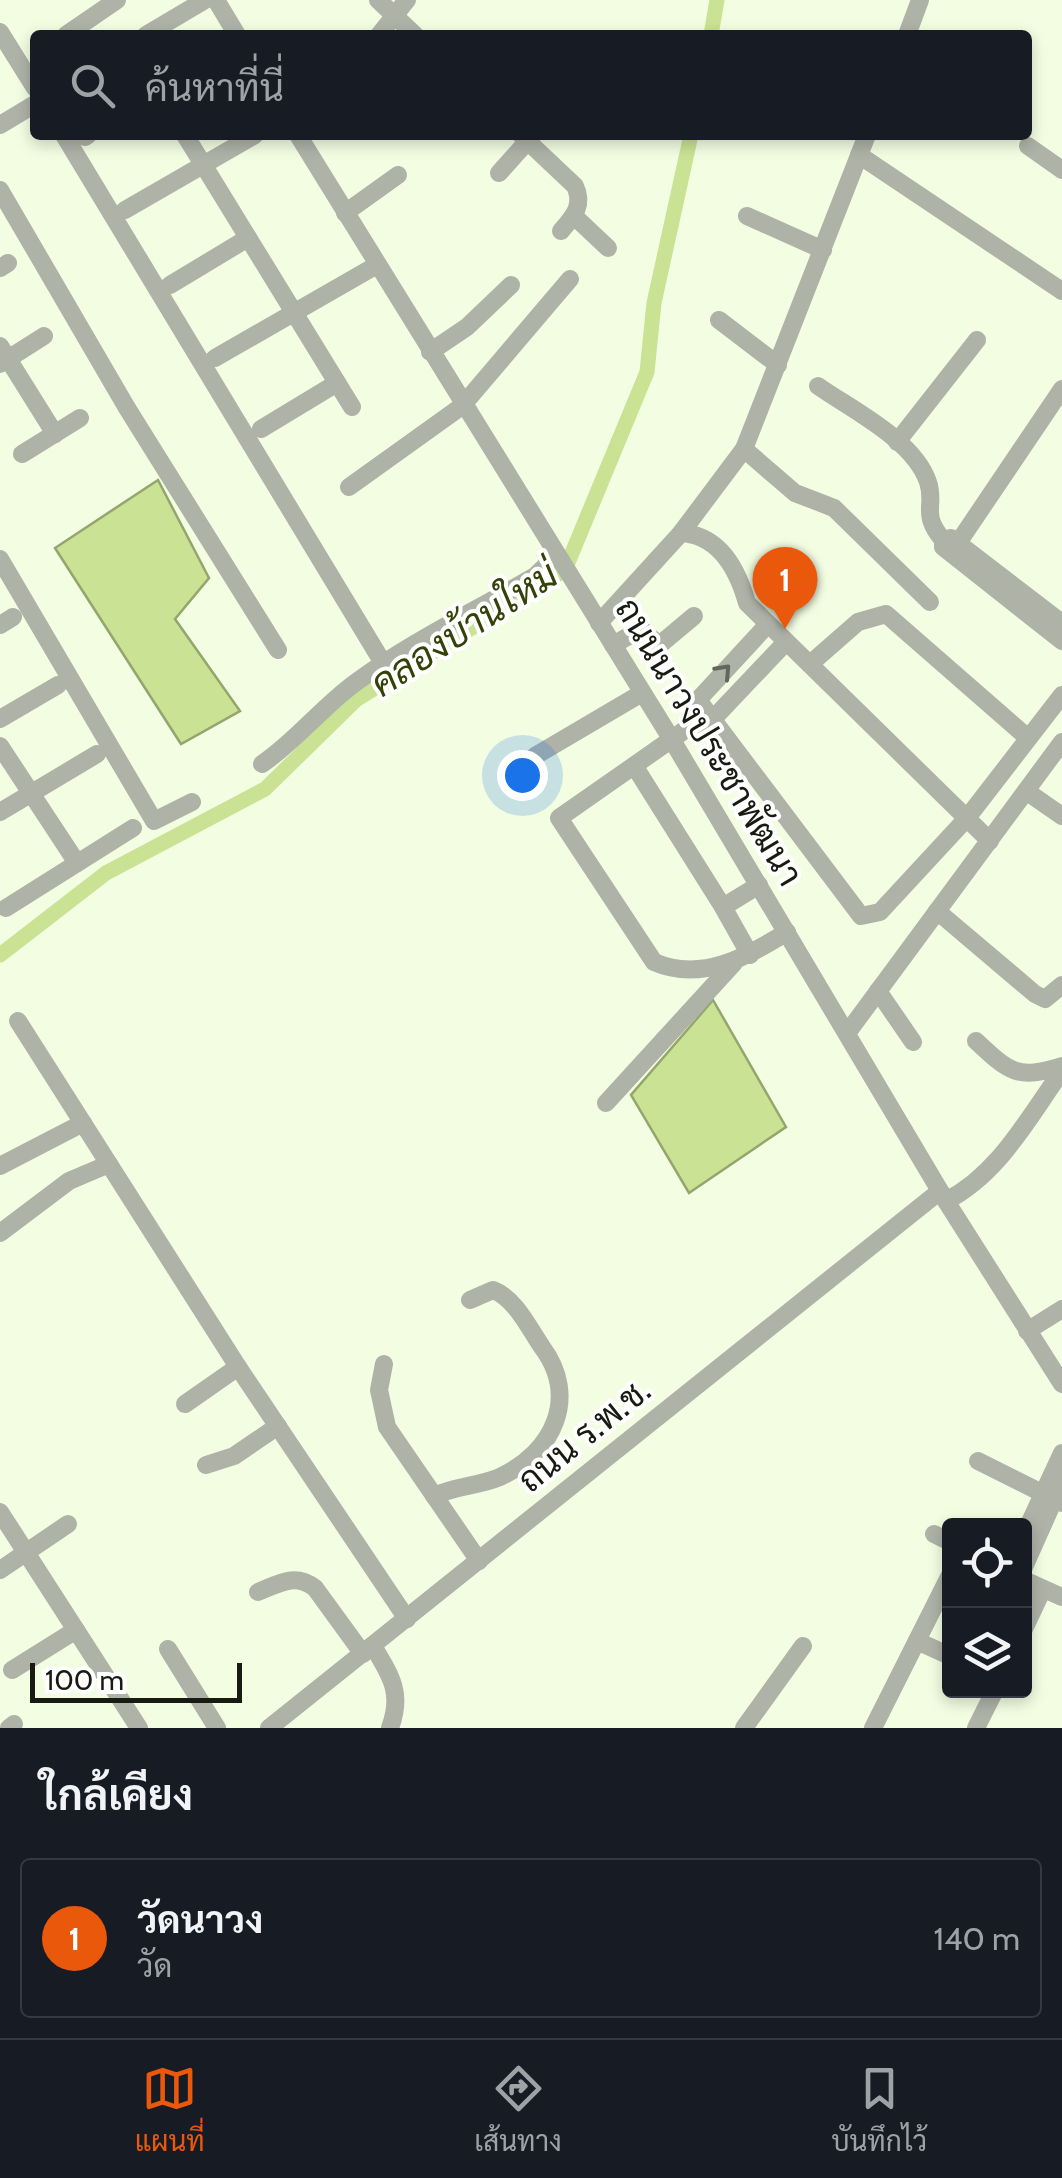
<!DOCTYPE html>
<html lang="th">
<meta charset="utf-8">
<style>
body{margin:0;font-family:Cabin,Sarabun,sans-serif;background:#20242c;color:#f1f3f6}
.controls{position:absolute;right:30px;bottom:30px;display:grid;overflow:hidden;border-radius:10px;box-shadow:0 5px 15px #0003}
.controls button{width:90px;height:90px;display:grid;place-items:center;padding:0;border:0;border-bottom:2px solid #363941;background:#171b24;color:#f1f3f6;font:50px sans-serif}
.scale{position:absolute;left:30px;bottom:25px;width:212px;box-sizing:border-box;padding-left:10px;border:5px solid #181b11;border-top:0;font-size:28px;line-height:35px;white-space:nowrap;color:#181b11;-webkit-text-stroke:8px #fff;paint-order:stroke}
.you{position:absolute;left:522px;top:775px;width:35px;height:35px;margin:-25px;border:8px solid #fff;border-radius:50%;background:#1a73e8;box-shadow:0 0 0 15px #1a73e833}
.badge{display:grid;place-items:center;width:65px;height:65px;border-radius:50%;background:#ea580c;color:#fff;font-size:32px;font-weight:700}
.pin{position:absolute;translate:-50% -82px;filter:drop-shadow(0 2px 5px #0008)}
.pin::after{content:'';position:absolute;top:52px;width:35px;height:30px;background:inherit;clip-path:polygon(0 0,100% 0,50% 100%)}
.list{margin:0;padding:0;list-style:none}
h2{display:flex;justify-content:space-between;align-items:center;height:130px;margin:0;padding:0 40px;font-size:42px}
h2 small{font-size:32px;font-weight:400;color:#9ea1a6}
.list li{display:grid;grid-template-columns:65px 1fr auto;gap:30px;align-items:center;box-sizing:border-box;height:160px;margin:0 20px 20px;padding:0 20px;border:2px solid #363941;border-radius:10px}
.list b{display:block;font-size:38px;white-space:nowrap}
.list p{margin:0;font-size:32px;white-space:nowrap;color:#9ea1a6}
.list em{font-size:32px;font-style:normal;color:#9ea1a6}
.icon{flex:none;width:55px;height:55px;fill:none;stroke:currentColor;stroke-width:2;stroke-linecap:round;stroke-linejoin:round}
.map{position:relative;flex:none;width:1062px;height:1728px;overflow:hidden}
.search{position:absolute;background:#171b24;box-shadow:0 5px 15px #0003;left:30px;right:30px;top:30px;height:110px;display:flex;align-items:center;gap:25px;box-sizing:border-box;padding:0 35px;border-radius:10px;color:#9ea1a6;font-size:38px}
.sheet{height:310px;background:#171b24}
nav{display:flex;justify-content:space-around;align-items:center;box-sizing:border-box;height:140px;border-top:2px solid #363941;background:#171b24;font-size:28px;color:#9ea1a6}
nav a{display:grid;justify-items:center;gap:5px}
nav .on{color:#ea580c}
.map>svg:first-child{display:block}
.water{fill:#c9e294;stroke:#94a66d;stroke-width:2.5}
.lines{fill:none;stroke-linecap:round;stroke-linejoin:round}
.canal{stroke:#c9e294;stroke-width:15}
.minor{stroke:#aeb2a7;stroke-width:18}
.oneway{stroke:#63665c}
.labels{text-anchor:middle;stroke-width:8;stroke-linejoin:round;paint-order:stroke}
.street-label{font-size:35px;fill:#181b11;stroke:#fff}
.water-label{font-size:38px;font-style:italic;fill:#344209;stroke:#fff}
</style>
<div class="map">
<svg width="1062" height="1728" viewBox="0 0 1062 1728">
<rect width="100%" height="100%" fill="#f3fde2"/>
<!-- water -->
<g class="water">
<polygon points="158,480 209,578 175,619 240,711 181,744 55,548"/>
<polygon points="713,1000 786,1127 689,1193 631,1095"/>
</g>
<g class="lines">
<!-- canal -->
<g class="canal">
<polyline points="711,35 717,0"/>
<polyline points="0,955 106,873 265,789 356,700 565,570 647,372 654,303 691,135"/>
</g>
<!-- minor -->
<g class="minor">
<polyline points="216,0 237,35"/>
<polyline points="378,0 415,35"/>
<polyline points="0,32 35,88"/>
<polyline points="66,35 117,0"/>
<polyline points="146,35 205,0"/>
<polyline points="379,35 407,0"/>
<polyline points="907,35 920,0"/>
<polyline points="0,125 35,104"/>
<polyline points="64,135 383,663"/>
<polyline points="185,135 352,407"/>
<polyline points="298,135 672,740 946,1201 1062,1384"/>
<path d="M521 135 575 186C584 205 574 216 561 231"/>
<polyline points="85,137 88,135"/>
<polyline points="1028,146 1062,170"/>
<polyline points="859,155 1062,291"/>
<polyline points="499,173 533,135"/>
<polyline points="0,190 127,408 278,650"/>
<polyline points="125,210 255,135"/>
<polyline points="345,213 398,175"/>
<polyline points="574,216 608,248"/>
<polyline points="747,216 823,250"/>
<polyline points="0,268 8,263"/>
<polyline points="170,285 248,238"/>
<polyline points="719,320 778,365"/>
<polyline points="0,346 55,434"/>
<polyline points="430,352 467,327 511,285"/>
<polyline points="215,358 377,265"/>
<polyline points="0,364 44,336"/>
<path d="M818 386C852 410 914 440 928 482 936 506 920 513 943 540"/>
<polyline points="261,429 337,383"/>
<polyline points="897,442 977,340"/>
<polyline points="744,449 795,493 834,508 930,602"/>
<polyline points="22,454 80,418"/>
<polyline points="349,487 462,406 570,279"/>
<path d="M681 533C720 535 738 571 747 603L990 841"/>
<polyline points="958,543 1062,389"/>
<polyline points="0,559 154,821 192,802"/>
<polyline points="599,623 681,533 744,449 867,135"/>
<polyline points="1062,623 951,538 943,540 943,547 1062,641"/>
<polyline points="0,625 13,617"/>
<path d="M786 642 713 719 692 725 559 818 654 962C702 983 748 956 787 932"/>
<polyline points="613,645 641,629 657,643 663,642 694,616"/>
<polyline points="810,664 858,622 886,614 1028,738"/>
<polyline points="698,700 861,916 880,912 967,818 1062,695"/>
<polyline points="696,710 698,700 768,624"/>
<polyline points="0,719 58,685"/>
<polyline points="0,746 77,863"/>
<polyline points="535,756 642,693"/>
<path d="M262 764C296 741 321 708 355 683 411 642 475 611 535 576L556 556"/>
<polyline points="635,767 723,907 759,885"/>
<polyline points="1026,791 1062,816"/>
<polyline points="0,812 97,754"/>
<polyline points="723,907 750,955"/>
<polyline points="6,908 133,828"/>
<polyline points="937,911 1035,994 1045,999 1062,985"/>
<polyline points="878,991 913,1042"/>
<polyline points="18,1021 238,1367 407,1619"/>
<polyline points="848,1032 1062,742"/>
<path d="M976 1041C1009 1072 1017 1080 1062 1066"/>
<polyline points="606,1103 734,963"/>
<polyline points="0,1166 83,1123"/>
<path d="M946 1201C999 1174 1028 1118 1062 1071"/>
<polyline points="0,1233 69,1181 109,1164"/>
<polyline points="1027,1331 1062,1309"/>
<polyline points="384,1364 379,1390 387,1427 479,1561"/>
<polyline points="185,1404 238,1367"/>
<polyline points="978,1461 1062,1503"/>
<polyline points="206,1465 234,1456 278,1426"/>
<path d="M434 1496C455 1486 479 1486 500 1477 554 1452 579 1397 542 1347 529 1328 515 1298 493 1290L470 1300"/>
<polyline points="0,1512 139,1728"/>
<polyline points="934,1534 950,1542"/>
<polyline points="1024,1535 1062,1453"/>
<polyline points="1024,1567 1062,1482"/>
<polyline points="0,1570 68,1524"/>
<polyline points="1024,1580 1062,1597"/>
<path d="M258 1592C280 1583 295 1573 315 1588L363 1654"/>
<polyline points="1024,1629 1043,1589"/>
<polyline points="917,1641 950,1656"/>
<path d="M373 1646C391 1676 403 1693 390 1728"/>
<polyline points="168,1649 217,1728"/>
<polyline points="12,1670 76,1630"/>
<polyline points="9,1728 14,1724"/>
<polyline points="269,1728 940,1191"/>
<polyline points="744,1728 803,1646"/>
<polyline points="873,1728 950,1575"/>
<polyline points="976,1728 995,1690"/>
</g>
</g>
<!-- one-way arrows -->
<defs><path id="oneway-chevron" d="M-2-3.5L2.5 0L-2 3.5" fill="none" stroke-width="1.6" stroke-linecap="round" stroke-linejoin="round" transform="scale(2.5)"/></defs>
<use class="oneway" href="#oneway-chevron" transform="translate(724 671) rotate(-47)"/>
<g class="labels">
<!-- street labels -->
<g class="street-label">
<text transform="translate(709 742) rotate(59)" y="12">ถนนนาวงประชาพัฒนา</text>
<text transform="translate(584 1435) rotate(-39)" y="12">ถนน ร.พ.ช.</text>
</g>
<!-- water labels -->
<g class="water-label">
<text transform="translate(464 629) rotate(-33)" y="13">คลองบ้านใหม่</text>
</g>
</g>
</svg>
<div class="controls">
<button><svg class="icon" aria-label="locate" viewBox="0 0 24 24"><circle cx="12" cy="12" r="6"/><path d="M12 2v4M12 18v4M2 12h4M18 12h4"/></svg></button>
<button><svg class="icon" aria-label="layers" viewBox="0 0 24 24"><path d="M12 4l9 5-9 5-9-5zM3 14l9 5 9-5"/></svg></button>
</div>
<div class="scale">100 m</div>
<div class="you"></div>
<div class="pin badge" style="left:785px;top:629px">1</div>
<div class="search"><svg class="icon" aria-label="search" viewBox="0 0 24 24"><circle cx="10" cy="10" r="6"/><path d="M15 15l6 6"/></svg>ค้นหาที่นี่</div>
</div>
<section class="sheet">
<h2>ใกล้เคียง<small></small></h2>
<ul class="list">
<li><span class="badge">1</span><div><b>วัดนาวง</b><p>วัด</p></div><em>140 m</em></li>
</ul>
</section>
<nav>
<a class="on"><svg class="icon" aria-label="map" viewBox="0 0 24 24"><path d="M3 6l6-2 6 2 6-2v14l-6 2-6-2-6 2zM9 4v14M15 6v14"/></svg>แผนที่</a>
<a><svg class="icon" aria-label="directions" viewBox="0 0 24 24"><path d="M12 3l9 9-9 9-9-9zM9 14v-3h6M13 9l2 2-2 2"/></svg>เส้นทาง</a>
<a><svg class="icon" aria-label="saved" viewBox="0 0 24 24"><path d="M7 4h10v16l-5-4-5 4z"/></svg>บันทึกไว้</a>
</nav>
